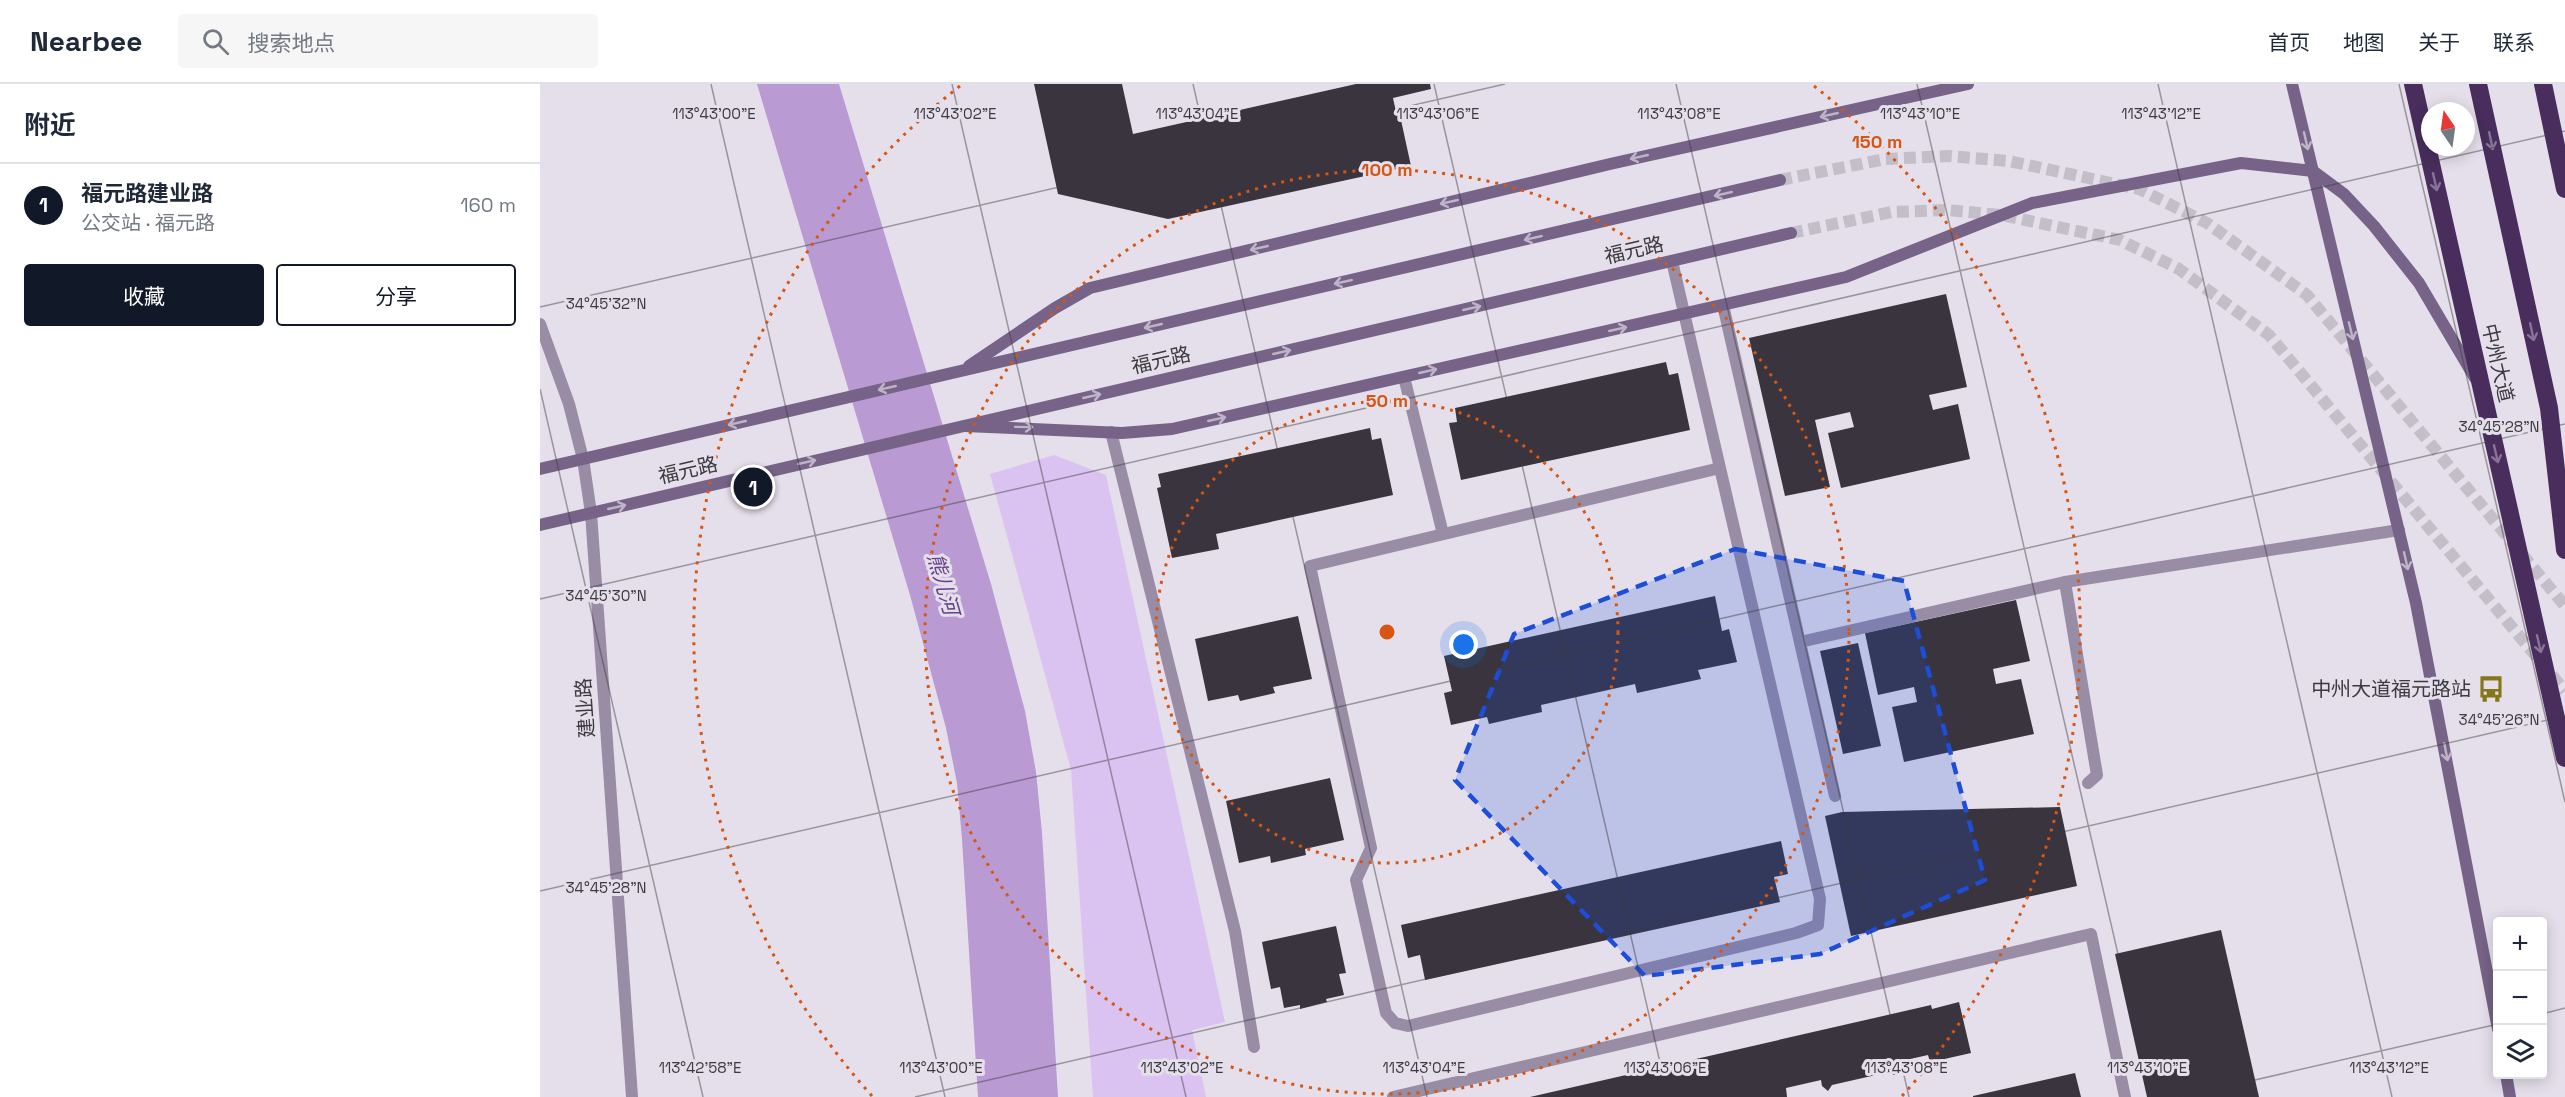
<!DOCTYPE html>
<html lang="zh">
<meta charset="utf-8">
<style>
body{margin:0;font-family:"Space Grotesk","Noto Sans SC",sans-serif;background:#f6f6f7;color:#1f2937}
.controls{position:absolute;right:18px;bottom:18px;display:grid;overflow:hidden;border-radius:6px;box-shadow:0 3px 15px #0003}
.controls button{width:54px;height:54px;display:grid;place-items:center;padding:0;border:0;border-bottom:2px solid #e0e1e3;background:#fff;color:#1f2937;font:30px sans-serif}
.compass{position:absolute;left:1881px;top:18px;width:54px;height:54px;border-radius:50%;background:#fff;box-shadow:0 3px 15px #0003;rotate:347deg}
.you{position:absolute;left:924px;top:561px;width:21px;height:21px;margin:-15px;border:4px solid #fff;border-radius:50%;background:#1a73e8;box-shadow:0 0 0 9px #1a73e833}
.badge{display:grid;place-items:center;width:39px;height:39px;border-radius:50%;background:#111827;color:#fff;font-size:20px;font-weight:700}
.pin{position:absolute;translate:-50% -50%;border:3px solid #fff;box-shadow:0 2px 6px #0006}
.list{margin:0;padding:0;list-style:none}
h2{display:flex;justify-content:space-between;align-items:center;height:78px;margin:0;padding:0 24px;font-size:26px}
h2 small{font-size:20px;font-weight:400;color:#747a83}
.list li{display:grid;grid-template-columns:39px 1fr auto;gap:18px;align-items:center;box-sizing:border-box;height:84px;padding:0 24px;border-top:2px solid #e0e1e3}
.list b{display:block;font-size:22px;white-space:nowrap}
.list p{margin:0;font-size:20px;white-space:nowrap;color:#747a83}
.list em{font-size:20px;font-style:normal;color:#747a83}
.actions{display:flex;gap:12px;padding:18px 24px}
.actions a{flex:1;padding:14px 0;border:2px solid #111827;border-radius:6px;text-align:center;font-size:21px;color:#111827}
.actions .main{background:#111827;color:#fff}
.icon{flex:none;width:33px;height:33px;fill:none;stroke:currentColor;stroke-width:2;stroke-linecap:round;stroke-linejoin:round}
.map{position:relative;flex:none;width:2025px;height:1013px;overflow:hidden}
header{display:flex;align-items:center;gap:36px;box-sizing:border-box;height:84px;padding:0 30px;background:#fff;border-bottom:2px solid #e0e1e3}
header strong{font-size:28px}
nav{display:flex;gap:33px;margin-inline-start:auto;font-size:21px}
.search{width:420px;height:54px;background:#f6f6f7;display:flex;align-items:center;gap:15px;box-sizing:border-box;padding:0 21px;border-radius:6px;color:#747a83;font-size:22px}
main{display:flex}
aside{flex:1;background:#fff}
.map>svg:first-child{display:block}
.green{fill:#dbc3f1}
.water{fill:#b99ad3}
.building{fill:#39343e}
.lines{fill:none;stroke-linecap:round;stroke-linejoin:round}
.secondary-tunnel{stroke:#c3bec8;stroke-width:12;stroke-dasharray:12 6;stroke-linecap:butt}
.lane{stroke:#998ca5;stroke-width:12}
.street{stroke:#998ca5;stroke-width:12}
.secondary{stroke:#766387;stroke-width:12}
.highway{stroke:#482d5d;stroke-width:18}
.oneway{stroke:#beb4c8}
.oneway2{stroke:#877496}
.marked{fill:#1d4ed8;fill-opacity:0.2;stroke:#1d4ed8;stroke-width:4.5;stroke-dasharray:12 8;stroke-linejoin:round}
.ticks{fill:none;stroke:#3c3a3e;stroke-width:1.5;stroke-opacity:0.45}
.ring{fill:none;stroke:#d75611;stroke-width:3;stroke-dasharray:3 6}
.labels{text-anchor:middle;stroke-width:6;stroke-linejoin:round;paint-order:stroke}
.street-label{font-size:20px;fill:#3c3a3e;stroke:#e5dfeb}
.poi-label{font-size:20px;fill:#3c3a3e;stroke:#e5dfeb;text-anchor:end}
.water-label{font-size:21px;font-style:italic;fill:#684086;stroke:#e5dfeb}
.ticks-label{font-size:15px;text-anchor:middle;fill:#3c3a3e;stroke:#e5dfeb;stroke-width:6;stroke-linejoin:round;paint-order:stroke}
.centre{fill:#d75611;stroke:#e5dfeb;stroke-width:3}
.ring-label{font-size:18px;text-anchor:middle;font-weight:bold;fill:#d75611;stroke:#e5dfeb;stroke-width:6;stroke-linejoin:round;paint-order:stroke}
</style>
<header>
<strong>Nearbee</strong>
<div class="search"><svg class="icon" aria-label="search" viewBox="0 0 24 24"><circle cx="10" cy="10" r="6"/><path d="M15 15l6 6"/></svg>搜索地点</div>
<nav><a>首页</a><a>地图</a><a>关于</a><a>联系</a></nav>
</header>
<main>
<aside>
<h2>附近<small></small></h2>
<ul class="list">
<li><span class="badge">1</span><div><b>福元路建业路</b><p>公交站 · 福元路</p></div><em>160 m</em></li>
</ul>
<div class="actions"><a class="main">收藏</a><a>分享</a></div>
</aside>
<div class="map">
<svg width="2025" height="1013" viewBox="0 0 2025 1013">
<rect width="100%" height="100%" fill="#e5dfeb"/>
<!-- green -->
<polygon class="green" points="514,371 566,391 685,938 652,946 666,1013 553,1013 531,686 450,390"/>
<!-- water -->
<polygon class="water" points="217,0 299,0 451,500 485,627 496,688 502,749 518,1013 438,1013 422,755 417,699 406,644 370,511"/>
<!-- building -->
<g class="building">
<polygon points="494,0 582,0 593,50 816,0 890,0 891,5 853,14 856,28 859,27 871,82 628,135 518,110"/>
<polygon points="1406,210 1427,303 1389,311 1393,326 1418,320 1430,375 1301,404 1288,349 1314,343 1310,328 1275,336 1290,403 1245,412 1209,254"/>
<polygon points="1126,278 1129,291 1138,289 1150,346 921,396 909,339 917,338 915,324"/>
<polygon points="830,344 832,356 841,354 853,411 676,450 679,465 632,474 617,404 621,403 618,390"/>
<polygon points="1175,512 1182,547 1189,545 1197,578 1158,586 1161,595 1097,609 1095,600 1001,621 1002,628 949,640 947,633 911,641 904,609 912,607 904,572"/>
<polygon points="1476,516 1490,577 1453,585 1456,600 1481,595 1494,650 1364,678 1352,623 1377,618 1374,603 1338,611 1325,549"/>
<polygon points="758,532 772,595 733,603 735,609 700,617 698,611 668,617 655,555"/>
<polygon points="1318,559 1341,662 1303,670 1280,567"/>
<polygon points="790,694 804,756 765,765 766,771 731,779 730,772 699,779 686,717"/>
<polygon points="1520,723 1537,802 1311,852 1285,732 1302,728"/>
<polygon points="1241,757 1248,790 1234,793 1240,818 885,896 880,871 868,874 861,841"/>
<polygon points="796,842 806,889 799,890 804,911 786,915 787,918 760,925 760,921 744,924 740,903 731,905 722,858"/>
<polygon points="1681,846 1719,1013 1607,1013 1575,870"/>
<polygon points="1419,918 1431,969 1400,976 1396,982 1390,978 1388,971 1357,978 1358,988 1354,991 1349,988 1292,1001 1288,1007 1282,1002 1281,996 1246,1004 1247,1013 990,1013 1391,921 1392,925"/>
<polygon points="1535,989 1541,1013 1433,1013 1433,1012"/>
</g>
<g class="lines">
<!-- secondary-tunnel -->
<g class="secondary-tunnel">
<polyline points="1240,96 1345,75 1409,72 1469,77 1599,105 1667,139 1767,211 2025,522"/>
<polyline points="1251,149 1352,128 1407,126 1461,131 1580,156 1639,185 1729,251 2025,607"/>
</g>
<!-- lane -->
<g class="lane">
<polyline points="1132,177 1280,815 1278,841 1256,849 868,942 855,939 846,929 816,796 831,764 770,482 1180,384"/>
<polyline points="1183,221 1295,712"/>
<polyline points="864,293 903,450"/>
<polyline points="571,348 695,847 714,963"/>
<polyline points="1525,498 1557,691 1548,699"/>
<polyline points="1260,558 1525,498 1859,446"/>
<polyline points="853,1013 1551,850 1585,1013"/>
</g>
<!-- street -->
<polyline class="street" points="0,240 29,320 43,375 51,429 92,1013"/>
<!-- secondary -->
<g class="secondary">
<polyline points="1752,0 1876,519 1958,945"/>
<polyline points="429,282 515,224 550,204 1070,80 1428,0"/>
<polyline points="425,342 582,349 632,345 1306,193 1492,119 1701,79 1773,87 1804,110 1834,142 1879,199 1935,294"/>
<polyline points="0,385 1240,96"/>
<polyline points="0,441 1251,149"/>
<polyline points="1966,990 1970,1013"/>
</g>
<!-- highway -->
<g class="highway">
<polyline points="1873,0 2025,674"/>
<polyline points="1938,0 2009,324 2025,466"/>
<polyline points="2003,0 2025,105"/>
</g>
</g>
<!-- one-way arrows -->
<defs><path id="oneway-shaft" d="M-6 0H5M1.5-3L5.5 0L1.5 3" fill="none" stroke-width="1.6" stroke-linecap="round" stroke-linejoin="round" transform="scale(1.5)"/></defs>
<g class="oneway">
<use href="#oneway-shaft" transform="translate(1289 31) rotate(167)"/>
<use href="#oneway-shaft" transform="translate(1766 57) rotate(77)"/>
<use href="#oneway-shaft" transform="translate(1099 73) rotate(167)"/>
<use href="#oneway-shaft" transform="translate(1183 110) rotate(167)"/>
<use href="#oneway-shaft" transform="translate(909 118) rotate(167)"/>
<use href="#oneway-shaft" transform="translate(993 154) rotate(167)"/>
<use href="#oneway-shaft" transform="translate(719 164) rotate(167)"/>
<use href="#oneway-shaft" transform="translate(803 198) rotate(167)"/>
<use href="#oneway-shaft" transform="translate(932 224) rotate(-13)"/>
<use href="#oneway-shaft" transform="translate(613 242) rotate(167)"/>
<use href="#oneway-shaft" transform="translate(1078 245) rotate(-13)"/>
<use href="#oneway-shaft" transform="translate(1811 247) rotate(76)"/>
<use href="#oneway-shaft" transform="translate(742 268) rotate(-13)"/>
<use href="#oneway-shaft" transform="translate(888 287) rotate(-13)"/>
<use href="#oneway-shaft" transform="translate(347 304) rotate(167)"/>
<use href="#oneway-shaft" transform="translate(552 312) rotate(-13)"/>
<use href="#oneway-shaft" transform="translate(677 335) rotate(-13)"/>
<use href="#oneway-shaft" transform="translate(197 339) rotate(167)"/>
<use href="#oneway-shaft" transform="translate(484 343) rotate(1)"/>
<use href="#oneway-shaft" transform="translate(267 378) rotate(-13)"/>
<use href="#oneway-shaft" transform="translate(77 423) rotate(-13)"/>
<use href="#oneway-shaft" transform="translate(1866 477) rotate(77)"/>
<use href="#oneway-shaft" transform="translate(1906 668) rotate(79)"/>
</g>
<g class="oneway2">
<use href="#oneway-shaft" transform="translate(1951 57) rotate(78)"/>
<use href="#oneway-shaft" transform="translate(1895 98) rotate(77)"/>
<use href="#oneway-shaft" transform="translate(1992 248) rotate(78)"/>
<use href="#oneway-shaft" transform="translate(1956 370) rotate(77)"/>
<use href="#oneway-shaft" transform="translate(1999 560) rotate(77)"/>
</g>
<!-- marked area -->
<path class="marked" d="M1195 465 1364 497 1445 796 1280 870 1105 892 915 696 974 550Z"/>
<!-- ticks -->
<path class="ticks" d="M171 0 405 1013M412 0 646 1013M653 0 887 1013M894 0 1128 1013M1136 0 1369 1013M1377 0 1611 1013M1618 0 1852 1013M1859 0 2025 718M0 223 965 0M0 305 163 1013M0 515 2025 47M0 807 2025 340M2002 930 2025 924M375 1013 2025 632M1641 1013 1958 940"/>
<!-- distance rings -->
<g class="ring">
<circle cx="847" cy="548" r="231"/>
<circle cx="847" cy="548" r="462"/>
<path d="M332 1012A693 693 0 0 1 420 2M1274 2A693 693 0 0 1 1362 1012"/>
</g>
<!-- icons -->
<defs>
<symbol id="bus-bare" viewBox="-9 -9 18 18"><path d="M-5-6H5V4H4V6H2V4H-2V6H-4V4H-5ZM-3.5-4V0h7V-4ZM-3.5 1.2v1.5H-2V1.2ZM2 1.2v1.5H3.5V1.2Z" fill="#86761a" stroke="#e5dfeb" stroke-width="2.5" paint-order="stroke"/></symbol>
</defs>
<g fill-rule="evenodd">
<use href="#bus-bare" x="1932" y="586" width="38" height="38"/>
</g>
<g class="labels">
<!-- street labels -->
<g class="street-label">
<text transform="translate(1094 166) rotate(-13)" y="7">福元路</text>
<text transform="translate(621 276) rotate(-13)" y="7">福元路</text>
<text transform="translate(1958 279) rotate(77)" y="7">中州大道</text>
<text transform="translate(148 386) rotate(-13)" y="7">福元路</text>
<text transform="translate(45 624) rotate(-94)" y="7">建业路</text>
</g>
<!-- poi labels -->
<g class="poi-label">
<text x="1931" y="612">中州大道福元路站</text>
</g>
<!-- water labels -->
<g class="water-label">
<text transform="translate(403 500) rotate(74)" y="7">熊儿河</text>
</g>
</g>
<g class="ticks-label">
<text x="174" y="35">113°43'00"E</text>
<text x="415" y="35">113°43'02"E</text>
<text x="657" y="35">113°43'04"E</text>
<text x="898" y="35">113°43'06"E</text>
<text x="1139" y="35">113°43'08"E</text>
<text x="1380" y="35">113°43'10"E</text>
<text x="1621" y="35">113°43'12"E</text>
<text x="66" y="225">34°45'32"N</text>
<text x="1959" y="348">34°45'28"N</text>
<text x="66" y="517">34°45'30"N</text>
<text x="1959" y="641">34°45'26"N</text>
<text x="66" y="809">34°45'28"N</text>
<text x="160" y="989">113°42'58"E</text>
<text x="401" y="989">113°43'00"E</text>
<text x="642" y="989">113°43'02"E</text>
<text x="884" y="989">113°43'04"E</text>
<text x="1125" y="989">113°43'06"E</text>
<text x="1366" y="989">113°43'08"E</text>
<text x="1607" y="989">113°43'10"E</text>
<text x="1849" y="989">113°43'12"E</text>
</g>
<circle cx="847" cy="548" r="9" class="centre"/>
<g class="ring-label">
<text x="1337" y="64">150 m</text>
<text x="847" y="92">100 m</text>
<text x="847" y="323">50 m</text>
</g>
</svg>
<div class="controls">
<button>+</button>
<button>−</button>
<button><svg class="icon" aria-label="layers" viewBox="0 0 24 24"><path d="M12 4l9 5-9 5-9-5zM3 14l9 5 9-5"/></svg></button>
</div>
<svg class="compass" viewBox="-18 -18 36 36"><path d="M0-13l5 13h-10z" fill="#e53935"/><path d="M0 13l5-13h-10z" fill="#747a83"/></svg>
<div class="you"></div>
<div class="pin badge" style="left:213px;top:403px">1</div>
</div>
</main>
